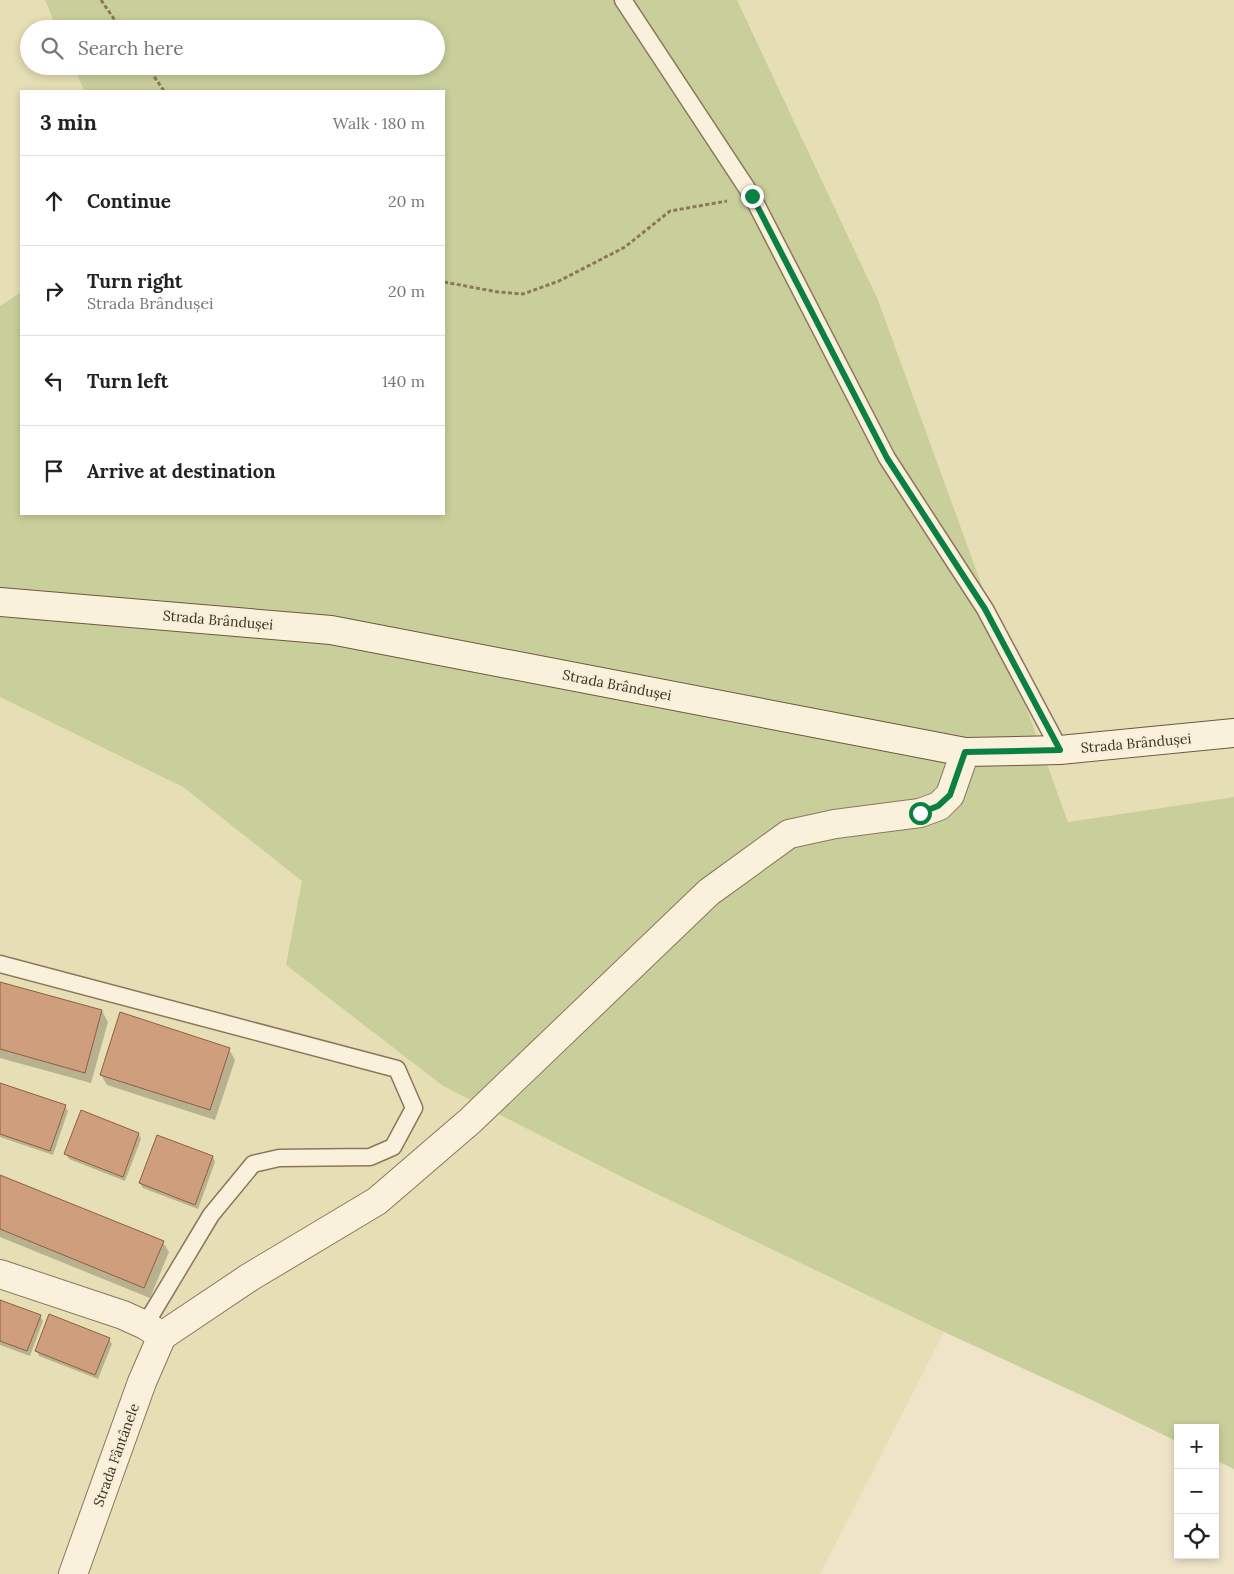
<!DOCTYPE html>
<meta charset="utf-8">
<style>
body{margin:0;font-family:Lora,serif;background:#f2f2f2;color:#222}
.controls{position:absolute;right:15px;bottom:15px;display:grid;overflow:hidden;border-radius:0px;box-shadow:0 2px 8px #0003}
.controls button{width:45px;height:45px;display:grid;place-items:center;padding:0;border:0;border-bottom:1px solid #e0e0e0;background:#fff;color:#222;font:25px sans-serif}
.stop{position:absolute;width:15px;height:15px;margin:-11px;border:4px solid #0b8043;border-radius:50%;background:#fff}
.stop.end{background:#0b8043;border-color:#fff;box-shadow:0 1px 5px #0008}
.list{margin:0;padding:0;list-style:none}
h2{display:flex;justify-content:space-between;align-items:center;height:65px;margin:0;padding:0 20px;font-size:21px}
h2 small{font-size:16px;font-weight:400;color:#767676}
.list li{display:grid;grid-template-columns:32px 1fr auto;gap:15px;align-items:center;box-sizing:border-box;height:90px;padding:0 20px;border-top:1px solid #e0e0e0}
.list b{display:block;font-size:19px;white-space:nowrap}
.list p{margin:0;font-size:16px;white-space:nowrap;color:#767676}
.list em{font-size:16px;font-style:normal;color:#767676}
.icon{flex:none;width:28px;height:28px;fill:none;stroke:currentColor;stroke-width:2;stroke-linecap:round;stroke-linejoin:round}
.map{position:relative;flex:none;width:1234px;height:1574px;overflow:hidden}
.search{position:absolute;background:#fff;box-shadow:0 2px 8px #0003;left:20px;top:20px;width:425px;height:55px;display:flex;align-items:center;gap:12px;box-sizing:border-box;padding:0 18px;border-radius:28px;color:#767676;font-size:19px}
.panel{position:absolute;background:#fff;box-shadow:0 2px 8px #0003;left:20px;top:90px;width:425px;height:425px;border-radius:0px}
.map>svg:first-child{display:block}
.farmland{fill:#e6deb5}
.green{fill:#c9cf9b}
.shadow{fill:#0003}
.building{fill:#cf9f7d;stroke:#8d5f41}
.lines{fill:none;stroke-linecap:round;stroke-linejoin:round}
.lane-casing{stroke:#8d765c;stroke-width:19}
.street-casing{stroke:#8d765c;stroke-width:30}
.secondary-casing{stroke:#6f573f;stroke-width:30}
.path{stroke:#8d765c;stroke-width:3;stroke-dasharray:4 2.5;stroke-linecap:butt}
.lane{stroke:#faf1dc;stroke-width:16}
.street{stroke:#faf1dc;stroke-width:28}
.secondary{stroke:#faf1dc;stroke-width:28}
.route{stroke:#0b8043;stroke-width:6}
.labels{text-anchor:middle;stroke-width:4.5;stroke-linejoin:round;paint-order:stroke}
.street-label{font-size:14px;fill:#3d2e20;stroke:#f7eed8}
</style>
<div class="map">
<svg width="1234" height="1574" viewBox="0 0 1234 1574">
<rect width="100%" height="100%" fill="#f0e4c8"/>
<!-- farmland -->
<g class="farmland">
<polygon points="0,0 45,0 57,29 29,29 29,66 74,66 84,91 21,91 21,292 0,306"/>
<polygon points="737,0 1234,0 1234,797 1068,822 878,300"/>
<polygon points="0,697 183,787 303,881 286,965 443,1086 630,1181 944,1332 820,1574 0,1574"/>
</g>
<!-- green -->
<polygon class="green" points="45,0 737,0 878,300 1068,822 1234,797 1234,1469 1215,1460 1215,1428 1178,1428 1178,1442 1096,1402 944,1332 630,1181 443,1086 286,965 302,881 183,787 0,697 0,306 21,292 21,514 444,514 444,91 84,91 74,66 436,66 436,29 57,29"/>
<!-- shadow -->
<g class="shadow">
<polygon points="0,983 102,1011 108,1022 91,1083 0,1058"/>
<polygon points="229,1049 235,1060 215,1120 107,1085 101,1075"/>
<polygon points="0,1086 65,1106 68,1111 53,1155 0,1137"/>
<polygon points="139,1134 141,1139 125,1181 69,1159 66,1154"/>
<polygon points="158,1136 213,1157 215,1162 198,1209 143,1188 140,1183"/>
<polygon points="0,1176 163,1242 169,1252 150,1298 0,1237"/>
<polygon points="0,1301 40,1316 43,1321 30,1356 0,1345"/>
<polygon points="109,1339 112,1344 98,1379 39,1356 37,1351"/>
</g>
<!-- building -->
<g class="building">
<polygon points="0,982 102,1010 85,1073 0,1049"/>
<polygon points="120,1012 230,1048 210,1110 100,1075"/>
<polygon points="0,1083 66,1105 50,1151 0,1134"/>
<polygon points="81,1110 139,1133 123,1177 64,1154"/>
<polygon points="157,1135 213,1156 195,1205 139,1183"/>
<polygon points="0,1175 164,1241 144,1288 0,1229"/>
<polygon points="0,1300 41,1315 27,1351 0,1341"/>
<polygon points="49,1314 110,1338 95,1375 35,1351"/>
</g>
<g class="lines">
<defs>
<g id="lane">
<polyline points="623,0 752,196 887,458 985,609 1060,750"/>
<polyline points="0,964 397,1069 414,1108 393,1147 370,1157 279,1158 253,1164 211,1215 145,1325"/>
</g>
<g id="street">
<polyline points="0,1274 123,1315 145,1325 162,1336"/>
<polyline points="162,1336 250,1277 377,1201 470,1121 709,892 789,834 835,824 920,813 939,806 950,795 965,752"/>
<polyline points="73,1574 142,1382 162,1336"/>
</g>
<polyline id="secondary" points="0,602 331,630 965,752 1060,750 1234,733"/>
</defs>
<!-- lane casing -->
<use href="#lane" class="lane-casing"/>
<!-- street casing -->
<use href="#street" class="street-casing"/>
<!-- secondary casing -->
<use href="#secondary" class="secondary-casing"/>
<!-- path -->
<g class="path">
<polyline points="101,0 121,29"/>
<polyline points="147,66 164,91"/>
<polyline points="444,282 498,292 523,294 559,281 625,247 670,211 727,201"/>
</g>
<!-- lane -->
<use href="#lane" class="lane"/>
<!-- street -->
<use href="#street" class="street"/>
<!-- secondary -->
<use href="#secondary" class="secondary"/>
</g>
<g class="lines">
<!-- route -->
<polyline class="route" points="752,196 887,458 985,609 1060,750 965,752 950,795 938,806 920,813"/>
</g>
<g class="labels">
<!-- street labels -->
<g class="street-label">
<text transform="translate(218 620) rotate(5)" y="5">Strada Brândușei</text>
<text transform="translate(617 685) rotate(11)" y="5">Strada Brândușei</text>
<text transform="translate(1136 743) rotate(-5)" y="5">Strada Brândușei</text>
<text transform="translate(116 1455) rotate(-70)" y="5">Strada Fântânele</text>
</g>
</g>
</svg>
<div class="controls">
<button>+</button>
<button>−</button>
<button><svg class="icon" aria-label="locate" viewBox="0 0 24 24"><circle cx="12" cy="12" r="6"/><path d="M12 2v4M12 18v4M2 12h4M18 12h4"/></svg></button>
</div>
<div class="stop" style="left:920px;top:813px"></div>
<div class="stop end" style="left:752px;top:196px"></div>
<div class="search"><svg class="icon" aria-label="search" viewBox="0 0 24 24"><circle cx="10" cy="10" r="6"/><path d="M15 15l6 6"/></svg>Search here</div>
<section class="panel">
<h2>3 min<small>Walk · 180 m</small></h2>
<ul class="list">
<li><svg class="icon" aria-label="ahead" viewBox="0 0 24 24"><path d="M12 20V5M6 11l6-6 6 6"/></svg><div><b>Continue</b></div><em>20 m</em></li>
<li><svg class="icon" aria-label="right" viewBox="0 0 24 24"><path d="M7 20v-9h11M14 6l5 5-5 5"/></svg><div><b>Turn right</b><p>Strada Brândușei</p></div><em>20 m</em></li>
<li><svg class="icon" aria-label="left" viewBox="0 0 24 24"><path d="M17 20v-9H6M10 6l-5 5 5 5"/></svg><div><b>Turn left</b></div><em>140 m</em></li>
<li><svg class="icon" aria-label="arrive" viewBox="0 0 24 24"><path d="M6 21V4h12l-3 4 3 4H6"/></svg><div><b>Arrive at destination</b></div></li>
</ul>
</section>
</div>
